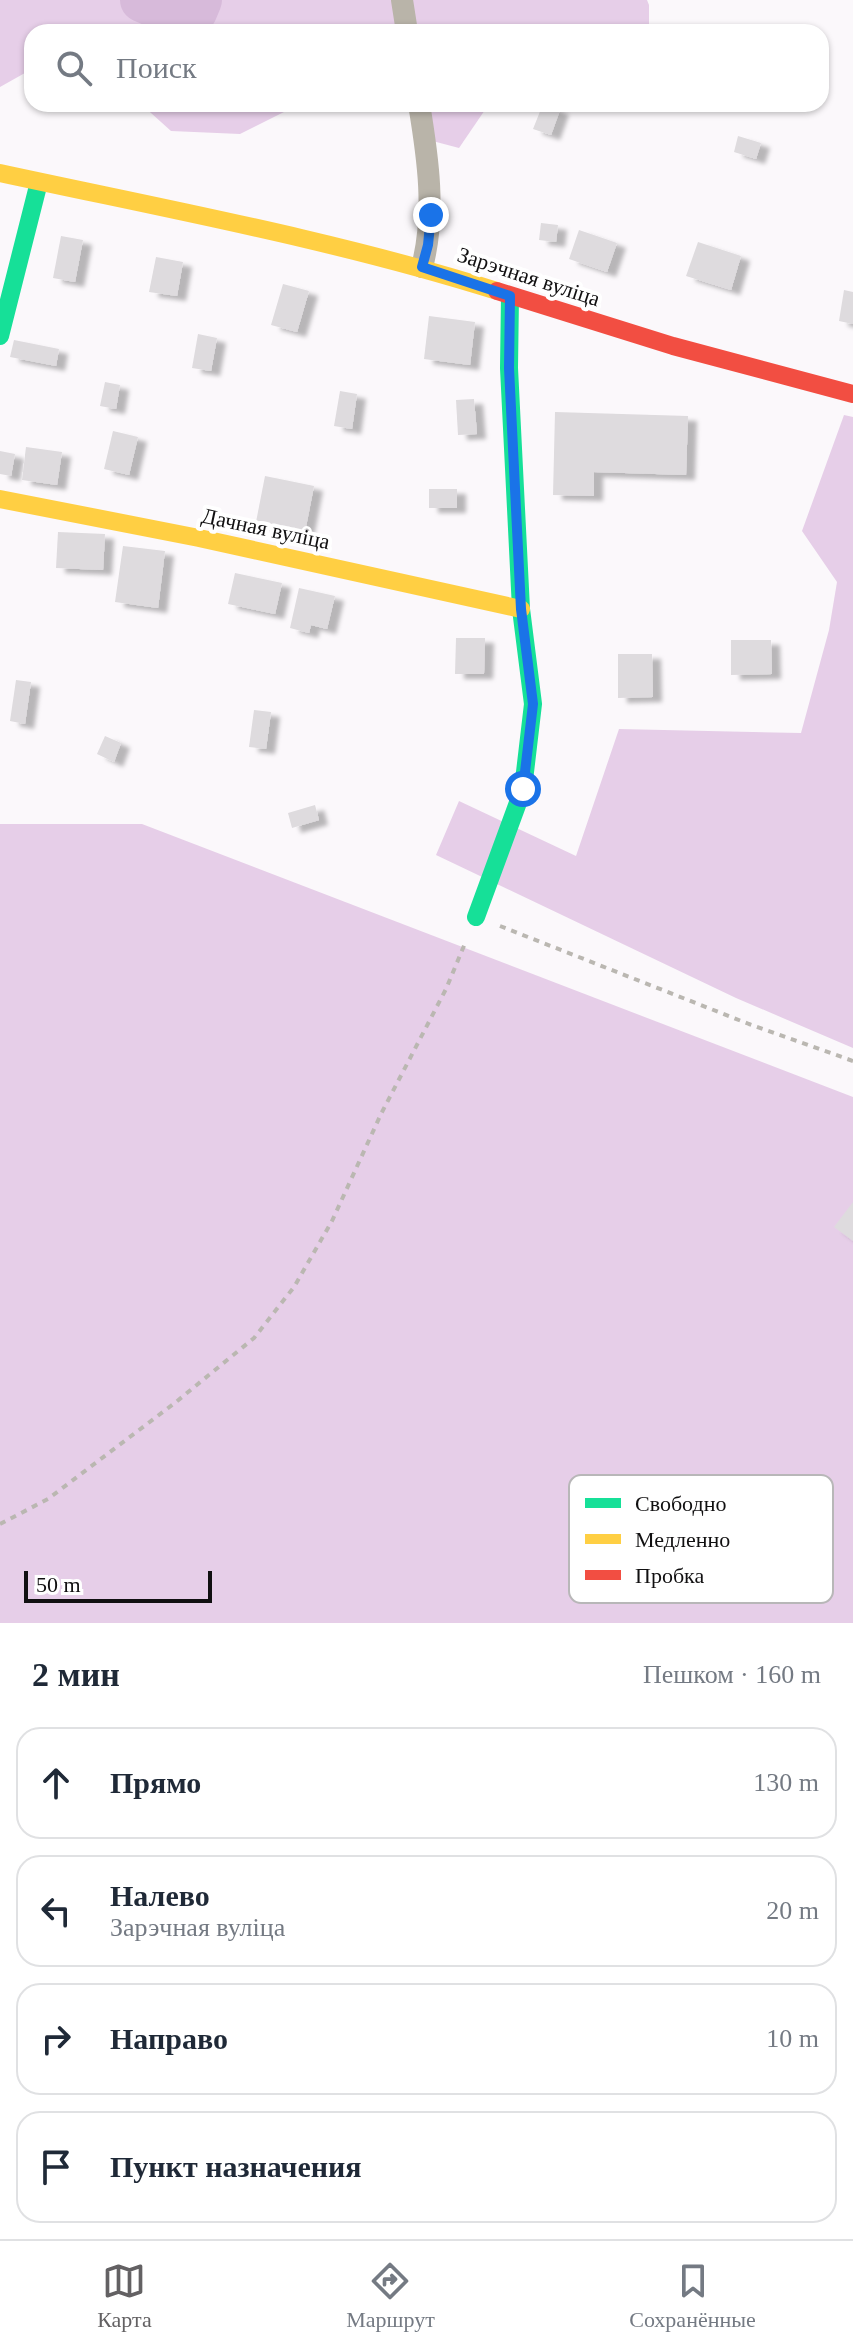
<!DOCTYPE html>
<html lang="ru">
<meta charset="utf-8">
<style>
body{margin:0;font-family:"Times New Roman",serif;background:#f6f6f7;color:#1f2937}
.scale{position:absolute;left:24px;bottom:20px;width:188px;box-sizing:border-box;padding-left:8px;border:4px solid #111011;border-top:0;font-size:22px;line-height:28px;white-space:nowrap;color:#111011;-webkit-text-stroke:6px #fff;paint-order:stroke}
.stop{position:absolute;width:24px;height:24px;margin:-18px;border:6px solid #1a73e8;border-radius:50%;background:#fff}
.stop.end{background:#1a73e8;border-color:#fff;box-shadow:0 2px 8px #0008}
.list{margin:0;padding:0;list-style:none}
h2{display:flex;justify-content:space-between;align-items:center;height:104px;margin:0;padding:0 32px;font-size:34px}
h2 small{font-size:26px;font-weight:400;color:#747a83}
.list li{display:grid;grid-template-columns:52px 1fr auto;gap:24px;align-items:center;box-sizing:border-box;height:112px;margin:0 16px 16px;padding:0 16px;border:2px solid #e0e1e3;border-radius:24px}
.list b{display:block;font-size:30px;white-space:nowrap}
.list p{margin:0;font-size:26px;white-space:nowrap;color:#747a83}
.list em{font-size:26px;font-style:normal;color:#747a83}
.icon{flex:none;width:44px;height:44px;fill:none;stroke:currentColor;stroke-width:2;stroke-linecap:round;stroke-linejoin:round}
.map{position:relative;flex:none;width:853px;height:1623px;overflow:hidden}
.search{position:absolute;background:#fff;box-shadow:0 2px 6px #0004;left:24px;right:24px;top:24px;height:88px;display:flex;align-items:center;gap:20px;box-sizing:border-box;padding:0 28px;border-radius:24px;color:#747a83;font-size:30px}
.sheet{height:616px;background:#fff}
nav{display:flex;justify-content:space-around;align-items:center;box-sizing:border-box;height:112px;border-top:2px solid #e0e1e3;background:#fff;font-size:22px;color:#747a83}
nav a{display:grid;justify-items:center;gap:4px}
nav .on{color:#636163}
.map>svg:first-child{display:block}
.forest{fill:#e6cee8}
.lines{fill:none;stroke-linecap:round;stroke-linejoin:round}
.river{stroke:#d7bada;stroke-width:44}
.building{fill:#dedbde;filter:url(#shadow)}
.path{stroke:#bab7b1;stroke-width:4;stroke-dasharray:6 6;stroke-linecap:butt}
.street{stroke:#b9b4a9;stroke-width:22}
.fast{stroke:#16e098;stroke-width:18}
.slow{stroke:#ffcf43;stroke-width:18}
.jam{stroke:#f24e42;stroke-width:18}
.route{stroke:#1a73e8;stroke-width:10}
.labels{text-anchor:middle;stroke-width:8;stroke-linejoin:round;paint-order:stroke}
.street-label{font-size:22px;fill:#111011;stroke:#fff}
.key{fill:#fff;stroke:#b8b7b8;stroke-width:2}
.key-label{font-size:22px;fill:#111011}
</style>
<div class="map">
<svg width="853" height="1623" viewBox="0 0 853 1623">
<defs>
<filter id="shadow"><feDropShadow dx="9" dy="5" stdDeviation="2" flood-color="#0004"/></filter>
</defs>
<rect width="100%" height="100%" fill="#fbf8fb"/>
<!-- forest -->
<g class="forest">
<polygon points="0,0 647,0 649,5 649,32 32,32 32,69 0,87"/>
<polygon points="141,104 300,104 240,134 171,131"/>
<polygon points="413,104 489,104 459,148 425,139"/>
<polygon points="844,415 853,417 853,1048 736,998 436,855 459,801 576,856 619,729 801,733 829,630 837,582 802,531"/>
<polygon points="0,824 142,824 853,1097 853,1623 0,1623"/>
</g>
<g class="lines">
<!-- river -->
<polyline class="river" points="142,0 176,15 195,12 200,0"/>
</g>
<!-- building -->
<g class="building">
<polygon points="543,104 560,110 551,135 533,129"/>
<polygon points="738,136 761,143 756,159 734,152"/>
<polygon points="541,223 558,225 556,242 539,240"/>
<polygon points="579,230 617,243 607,272 569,259"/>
<polygon points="61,236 83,240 75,282 53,278"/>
<polygon points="698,242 741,256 731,290 686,276"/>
<polygon points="156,257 183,262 177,296 149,292"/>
<polygon points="283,284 309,291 297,332 271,325"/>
<polygon points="844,290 853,292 853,324 839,321"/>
<polygon points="429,316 475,322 470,365 424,359"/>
<polygon points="198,334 217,338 211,371 192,368"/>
<polygon points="14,340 59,349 56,366 10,357"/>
<polygon points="105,382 120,385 116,409 100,406"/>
<polygon points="340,391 357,394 352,429 334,426"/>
<polygon points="474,399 477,434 458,435 456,400"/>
<polygon points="555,412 688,416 686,475 594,472 594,496 553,495"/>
<polygon points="113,431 138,437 129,475 104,469"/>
<polygon points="26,447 62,452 57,485 22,480"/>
<polygon points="0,451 15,454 11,476 0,474"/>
<polygon points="265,476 314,486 305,532 256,522"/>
<rect x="429" y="489" width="28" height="19"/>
<polygon points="58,532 105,534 103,570 56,568"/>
<polygon points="123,546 165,551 158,608 115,602"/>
<polygon points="235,573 282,583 275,614 228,604"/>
<polygon points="299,588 335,596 327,629 311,625 309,633 290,628"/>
<polygon points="456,638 485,638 484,674 455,674"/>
<polygon points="731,640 771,640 772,674 731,675"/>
<polygon points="618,654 652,654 653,697 618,698"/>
<polygon points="16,680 31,682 25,724 10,721"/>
<polygon points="254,710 271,712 266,749 249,747"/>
<polygon points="105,736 121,743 114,762 97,754"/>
<polygon points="315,805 319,820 292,828 288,813"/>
<polygon points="853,1202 853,1241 834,1227"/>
</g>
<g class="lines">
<!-- path -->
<g class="path">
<polyline points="500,926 749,1024 853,1061"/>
<polyline points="0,1524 48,1499 176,1402 254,1338 294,1287 332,1221 381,1114 446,989 466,941"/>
</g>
<!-- street -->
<g class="street">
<polyline points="402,0 407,32"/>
<path d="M419 104C428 158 436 214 422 267"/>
</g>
<!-- fast -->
<g class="fast">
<polyline points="0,336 39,182"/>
<polyline points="476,917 523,789 533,704 521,609 509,368 510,296"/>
</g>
<!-- slow -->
<g class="slow">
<path d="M0 173C166 209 335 240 497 291"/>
<polyline points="0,499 199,538 521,609"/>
</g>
<!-- jam -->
<polyline class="jam" points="497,291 673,346 853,394"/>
</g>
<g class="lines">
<!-- route -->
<polyline class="route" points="431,215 428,245 422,267 510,296 509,368 521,609 533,704 523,789"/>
</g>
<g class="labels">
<!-- street labels -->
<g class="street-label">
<text transform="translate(529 276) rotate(18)" y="8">Зарэчная вуліца</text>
<text transform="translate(266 528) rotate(12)" y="8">Дачная вуліца</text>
</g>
</g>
<!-- legend -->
<rect x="569" y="1475" width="264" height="128" rx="12" class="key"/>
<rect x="585" y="1498" width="36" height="10" fill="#16e098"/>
<rect x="585" y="1534" width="36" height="10" fill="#ffcf43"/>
<rect x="585" y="1570" width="36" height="10" fill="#f24e42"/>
<g class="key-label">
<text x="635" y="1511">Свободно</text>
<text x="635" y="1547">Медленно</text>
<text x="635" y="1583">Пробка</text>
</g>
</svg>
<div class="scale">50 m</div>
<div class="stop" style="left:523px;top:789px"></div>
<div class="stop end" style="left:431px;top:215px"></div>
<div class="search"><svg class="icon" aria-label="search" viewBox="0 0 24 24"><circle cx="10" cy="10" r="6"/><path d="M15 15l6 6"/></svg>Поиск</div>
</div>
<section class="sheet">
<h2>2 мин<small>Пешком · 160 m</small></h2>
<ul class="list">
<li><svg class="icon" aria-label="ahead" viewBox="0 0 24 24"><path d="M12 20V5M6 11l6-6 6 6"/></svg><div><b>Прямо</b></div><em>130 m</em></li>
<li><svg class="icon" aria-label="left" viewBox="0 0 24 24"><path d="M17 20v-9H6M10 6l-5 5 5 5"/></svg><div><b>Налево</b><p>Зарэчная вуліца</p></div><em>20 m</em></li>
<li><svg class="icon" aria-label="right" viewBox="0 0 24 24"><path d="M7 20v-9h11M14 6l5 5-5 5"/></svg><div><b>Направо</b></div><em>10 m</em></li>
<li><svg class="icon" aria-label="arrive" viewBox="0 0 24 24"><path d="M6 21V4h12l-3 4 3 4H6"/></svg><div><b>Пункт назначения</b></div></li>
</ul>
</section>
<nav>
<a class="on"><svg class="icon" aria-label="map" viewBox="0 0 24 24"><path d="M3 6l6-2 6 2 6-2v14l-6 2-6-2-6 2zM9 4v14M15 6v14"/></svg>Карта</a>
<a><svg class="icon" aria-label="directions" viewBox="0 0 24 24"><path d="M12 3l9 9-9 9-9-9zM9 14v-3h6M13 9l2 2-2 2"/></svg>Маршрут</a>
<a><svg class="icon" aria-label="saved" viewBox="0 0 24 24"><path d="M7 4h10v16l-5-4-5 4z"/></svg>Сохранённые</a>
</nav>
